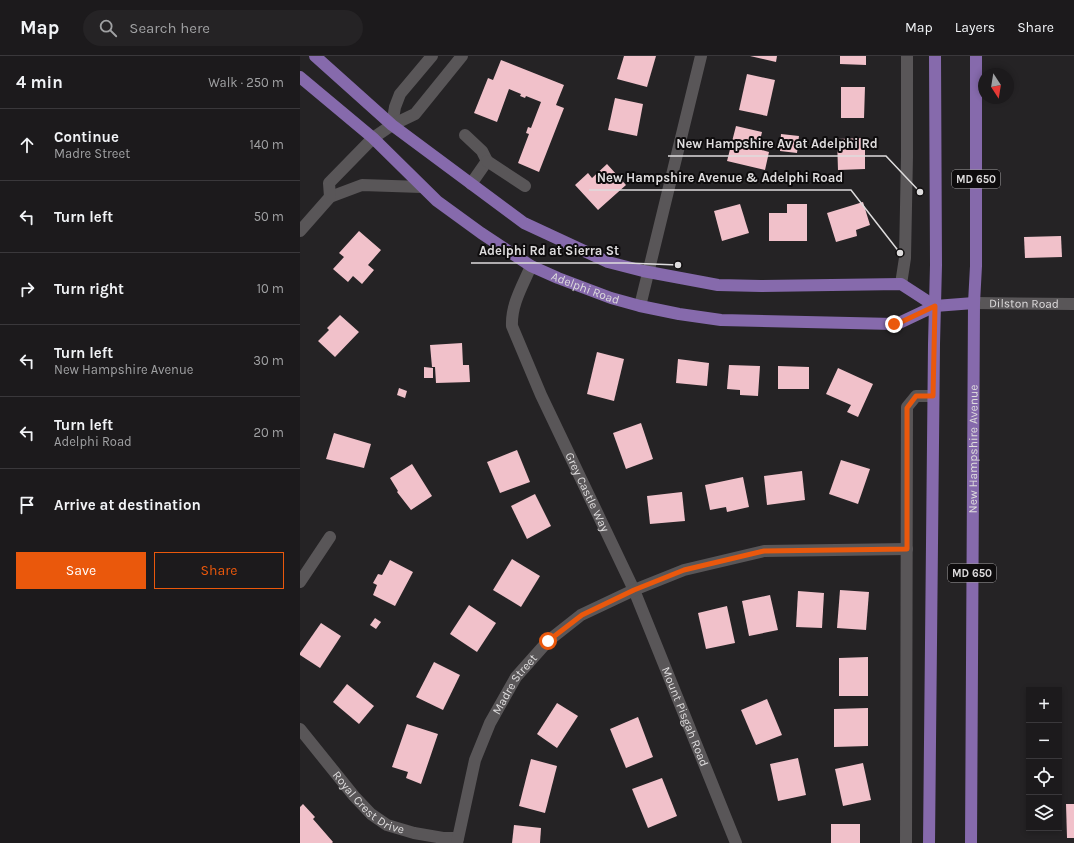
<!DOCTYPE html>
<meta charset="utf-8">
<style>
body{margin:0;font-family:Karla,sans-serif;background:#252325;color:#f1f3f6}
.controls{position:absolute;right:12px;bottom:12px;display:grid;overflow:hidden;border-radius:0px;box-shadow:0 2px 6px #0003}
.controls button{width:36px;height:36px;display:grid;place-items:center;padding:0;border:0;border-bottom:1px solid #3a383b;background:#1c1a1c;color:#f1f3f6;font:20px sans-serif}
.compass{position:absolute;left:678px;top:12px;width:36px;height:36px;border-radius:50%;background:#1c1a1c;box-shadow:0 2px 6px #0003;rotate:168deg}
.stop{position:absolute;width:12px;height:12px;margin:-9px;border:3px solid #ea580c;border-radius:50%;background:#fff}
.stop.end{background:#ea580c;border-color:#fff;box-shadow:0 1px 4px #0008}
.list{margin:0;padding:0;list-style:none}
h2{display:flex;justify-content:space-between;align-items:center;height:52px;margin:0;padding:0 16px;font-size:17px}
h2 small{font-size:13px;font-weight:400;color:#a0a1a3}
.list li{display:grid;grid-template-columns:26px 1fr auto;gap:12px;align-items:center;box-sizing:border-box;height:72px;padding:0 16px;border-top:1px solid #3a383b}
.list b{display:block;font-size:15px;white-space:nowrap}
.list p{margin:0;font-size:13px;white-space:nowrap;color:#a0a1a3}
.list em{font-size:13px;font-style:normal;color:#a0a1a3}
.actions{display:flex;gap:8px;padding:12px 16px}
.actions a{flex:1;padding:9px 0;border:1px solid #ea580c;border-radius:0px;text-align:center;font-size:14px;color:#ea580c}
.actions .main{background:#ea580c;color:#fff}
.icon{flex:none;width:22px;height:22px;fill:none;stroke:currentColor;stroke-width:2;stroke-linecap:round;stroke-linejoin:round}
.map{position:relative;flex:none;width:774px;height:787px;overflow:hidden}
header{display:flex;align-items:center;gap:24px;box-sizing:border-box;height:56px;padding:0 20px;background:#1c1a1c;border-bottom:1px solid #3a383b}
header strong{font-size:19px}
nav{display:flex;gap:22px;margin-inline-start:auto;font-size:14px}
.search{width:280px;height:36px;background:#252325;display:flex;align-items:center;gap:10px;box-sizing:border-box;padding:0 14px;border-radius:22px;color:#a0a1a3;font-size:15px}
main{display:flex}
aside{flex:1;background:#1c1a1c}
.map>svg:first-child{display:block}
.building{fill:#f1c1ca}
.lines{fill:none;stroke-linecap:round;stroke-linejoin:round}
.minor{stroke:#595658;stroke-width:12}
.major{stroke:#866aac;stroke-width:12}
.route{stroke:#ea580c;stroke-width:5}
.labels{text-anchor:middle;stroke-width:4;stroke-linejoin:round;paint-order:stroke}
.shield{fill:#0e0c0d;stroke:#a09e9f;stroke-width:1}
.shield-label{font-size:11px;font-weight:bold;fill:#dedcdd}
.street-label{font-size:12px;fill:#dedcdd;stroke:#0e0c0d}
.leader{fill:none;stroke:#dedcdd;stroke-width:1.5}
.callout-dot{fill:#dedcdd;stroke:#0e0c0d;stroke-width:1.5}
.callout-label{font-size:13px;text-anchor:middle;font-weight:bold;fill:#dedcdd;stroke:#0e0c0d;stroke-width:4;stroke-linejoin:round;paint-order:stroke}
</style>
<header>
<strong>Map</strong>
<div class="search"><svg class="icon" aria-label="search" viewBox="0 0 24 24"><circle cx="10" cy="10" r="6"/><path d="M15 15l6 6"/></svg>Search here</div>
<nav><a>Map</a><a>Layers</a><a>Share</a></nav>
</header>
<main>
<aside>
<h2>4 min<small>Walk · 250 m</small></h2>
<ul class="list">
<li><svg class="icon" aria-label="ahead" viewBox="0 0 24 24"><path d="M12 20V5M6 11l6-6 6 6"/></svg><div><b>Continue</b><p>Madre Street</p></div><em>140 m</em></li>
<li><svg class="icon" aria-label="left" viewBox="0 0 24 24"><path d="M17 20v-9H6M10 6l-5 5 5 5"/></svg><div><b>Turn left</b></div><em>50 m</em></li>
<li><svg class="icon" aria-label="right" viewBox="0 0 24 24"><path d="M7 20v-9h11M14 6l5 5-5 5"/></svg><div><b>Turn right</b></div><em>10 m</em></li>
<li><svg class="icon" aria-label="left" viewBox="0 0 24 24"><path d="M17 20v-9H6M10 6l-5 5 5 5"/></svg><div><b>Turn left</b><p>New Hampshire Avenue</p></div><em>30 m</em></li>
<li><svg class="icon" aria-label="left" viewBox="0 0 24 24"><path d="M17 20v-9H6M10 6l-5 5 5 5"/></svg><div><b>Turn left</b><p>Adelphi Road</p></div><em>20 m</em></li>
<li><svg class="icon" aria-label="arrive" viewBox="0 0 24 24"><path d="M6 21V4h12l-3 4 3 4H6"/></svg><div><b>Arrive at destination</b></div></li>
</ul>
<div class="actions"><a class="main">Save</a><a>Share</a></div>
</aside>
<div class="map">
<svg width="774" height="787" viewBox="0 0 774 787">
<rect width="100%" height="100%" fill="#252325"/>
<!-- building -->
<g class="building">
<polygon points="324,0 356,0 347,31 317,23"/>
<polygon points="450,0 477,0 476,6"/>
<polygon points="540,0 566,0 566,9 540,8"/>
<polygon points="201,4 264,29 256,49 264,52 239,116 218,107 229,78 226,77 228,71 231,72 241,46 226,40 225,42 220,40 221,38 209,33 197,66 174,57 188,22 193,24"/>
<polygon points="447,18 475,24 467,60 439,54"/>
<polygon points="541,31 565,31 564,62 541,62"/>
<polygon points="315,42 343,48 337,80 308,74"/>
<polygon points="436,70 462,76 458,93 469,96 465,114 427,105"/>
<polygon points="481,78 499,80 497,97 480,95"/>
<polygon points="565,82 565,113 538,114 537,83"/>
<polygon points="307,108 326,129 298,154 275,129 288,117 292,122"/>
<polygon points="563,146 570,169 556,174 557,180 536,186 527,157"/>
<polygon points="440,148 449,177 422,185 414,155"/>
<polygon points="487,148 507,148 507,185 469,185 469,157 487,157"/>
<polygon points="59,175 81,194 68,209 74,214 62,228 53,220 48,226 33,213 44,201 39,197"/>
<polygon points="761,180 762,201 725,202 724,181"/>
<polygon points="40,259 59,276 35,301 18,285 29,274 27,272"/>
<polygon points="162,287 163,309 169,309 170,326 136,327 135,311 132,311 130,289"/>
<polygon points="297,296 324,303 314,345 287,338"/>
<polygon points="378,303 409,307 407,330 376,327"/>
<polygon points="429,309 460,310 458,340 440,339 440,334 427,333"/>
<polygon points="478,310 509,311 509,333 478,333"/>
<polygon points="124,311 133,312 133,322 124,322"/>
<polygon points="538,312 573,328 558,361 547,356 551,349 526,338"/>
<polygon points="99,332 107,335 105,342 97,339"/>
<polygon points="341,367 353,403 326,413 313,377"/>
<polygon points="34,377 71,388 64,412 26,403"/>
<polygon points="217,394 230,426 200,437 187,406"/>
<polygon points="541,404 570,413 558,448 529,438"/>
<polygon points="112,408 132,440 111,454 97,436 98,435 90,422"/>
<polygon points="502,415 505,444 467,449 464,420"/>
<polygon points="443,421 449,451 427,456 426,451 410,454 405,429"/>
<polygon points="382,436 385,465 350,468 347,440"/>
<polygon points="235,438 251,470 227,483 211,450"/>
<polygon points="212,503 240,520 221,551 193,534"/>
<polygon points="90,504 113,516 95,550 73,539 77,529 73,527 78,518 82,519"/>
<polygon points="540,534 569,536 566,574 537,572"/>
<polygon points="498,535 524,537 522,572 496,571"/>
<polygon points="470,539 478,574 449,580 442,545"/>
<polygon points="169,549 196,567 177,596 150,578"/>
<polygon points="427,550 435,587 406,593 398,557"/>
<polygon points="75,562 81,566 76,573 70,569"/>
<polygon points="21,567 41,580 20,612 0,599 0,597"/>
<polygon points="568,601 568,640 539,640 539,602"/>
<polygon points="134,606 160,619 143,654 116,641"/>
<polygon points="47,628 74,650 59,668 33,646"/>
<polygon points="467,643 482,679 456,689 441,654"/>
<polygon points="257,647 278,660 257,692 237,678"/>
<polygon points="568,652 568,690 534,691 534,653"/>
<polygon points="338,661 353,701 326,712 310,673"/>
<polygon points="107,668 138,678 121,728 106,722 108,716 92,711"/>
<polygon points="498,702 506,739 478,745 470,708"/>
<polygon points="231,703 257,710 245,757 219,750"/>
<polygon points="563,707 571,744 543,750 535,713"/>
<polygon points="362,722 377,760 348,772 332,733"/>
<polygon points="3,748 15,761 13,763 33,786 32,787 0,787 0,751"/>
<polygon points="766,748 774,748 774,782 767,782"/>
<rect x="531" y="768" width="29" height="19"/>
<polygon points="214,769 241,772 240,787 212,787"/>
</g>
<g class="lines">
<!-- minor -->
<g class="minor">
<polyline points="92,69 95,51 100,38 132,0"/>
<polyline points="165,79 182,95 187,105 171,128"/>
<polyline points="187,105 225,130"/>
<polyline points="30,141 62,129 122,131"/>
<polyline points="0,175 30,141 29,127 73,82 92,69 115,58 162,0"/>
<path id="s1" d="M231 210C223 229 211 248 212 270L241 339 334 534 436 787"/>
<polyline points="601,228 605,202 607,100 607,0"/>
<path id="s2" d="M674 247 774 248"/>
<polyline points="340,250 401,0"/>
<polyline points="0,526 30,481"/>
<path id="s3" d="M0 673 54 740 71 758 87 769 114 777 143 782H158"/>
<path id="s4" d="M157 787 175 704 190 667 216 621 248 585 281 559 334 534 384 514 464 495 607 493"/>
<polyline points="606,787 607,351 616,340 633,340"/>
</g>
<!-- major -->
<g class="major">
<polyline points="15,0 92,69 224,167 308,206 343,215 418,229 461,230 601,228 635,250"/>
<path id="s5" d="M0 21 73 82 137 145 181 177 231 210 258 222 311 242 340 250 379 258 421 264 594 268H597L635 250 674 247"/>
<polyline points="629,787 634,288 636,209 635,0"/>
<path id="s6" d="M671 787 674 247 676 210V0"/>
</g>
</g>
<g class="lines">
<!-- route -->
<polyline class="route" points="248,585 282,559 334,534 384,514 464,495 607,493 607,352 616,340 633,340 635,250 597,268 594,268"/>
</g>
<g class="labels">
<!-- shield labels -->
<g class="shield">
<rect x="652" y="114" width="48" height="18" rx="3"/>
<rect x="648" y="508" width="48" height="18" rx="3"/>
</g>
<g class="shield-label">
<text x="676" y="127">MD 650</text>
<text x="672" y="521">MD 650</text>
</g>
<!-- street labels -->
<g class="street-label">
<text dy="4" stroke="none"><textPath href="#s5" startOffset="358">Adelphi Road</textPath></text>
<text dy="4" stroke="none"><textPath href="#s2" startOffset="50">Dilston Road</textPath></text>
<text dy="4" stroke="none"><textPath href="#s6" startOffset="394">New Hampshire Avenue</textPath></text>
<text dy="4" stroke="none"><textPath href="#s1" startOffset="246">Grey Castle Way</textPath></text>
<text dy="4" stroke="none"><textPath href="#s4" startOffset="171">Madre Street</textPath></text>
<text dy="4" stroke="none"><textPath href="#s1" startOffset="491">Mount Pisgah Road</textPath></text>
<text dy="4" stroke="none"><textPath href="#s3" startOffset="102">Royal Crest Drive</textPath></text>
</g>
</g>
<!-- callouts -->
<path class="leader" d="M620 136L586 100H368M600 197L551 134H289M378 209L327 207H171"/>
<g class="callout-dot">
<circle cx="620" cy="136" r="4"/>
<circle cx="600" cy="197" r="4"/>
<circle cx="378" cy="209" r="4"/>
</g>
<g class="callout-label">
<text x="477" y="92">New Hampshire Av at Adelphi Rd</text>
<text x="420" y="126">New Hampshire Avenue &amp; Adelphi Road</text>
<text x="249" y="199">Adelphi Rd at Sierra St</text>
</g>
</svg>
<div class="controls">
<button>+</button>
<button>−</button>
<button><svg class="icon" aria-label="locate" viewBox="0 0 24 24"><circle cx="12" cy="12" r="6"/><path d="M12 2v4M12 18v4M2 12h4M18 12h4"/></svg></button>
<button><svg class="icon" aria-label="layers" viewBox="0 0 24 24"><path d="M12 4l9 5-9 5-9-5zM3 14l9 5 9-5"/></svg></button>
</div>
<svg class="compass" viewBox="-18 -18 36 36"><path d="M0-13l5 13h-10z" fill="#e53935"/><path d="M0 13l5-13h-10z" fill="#a0a1a3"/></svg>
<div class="stop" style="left:248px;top:585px"></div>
<div class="stop end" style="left:594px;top:268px"></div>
</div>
</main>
